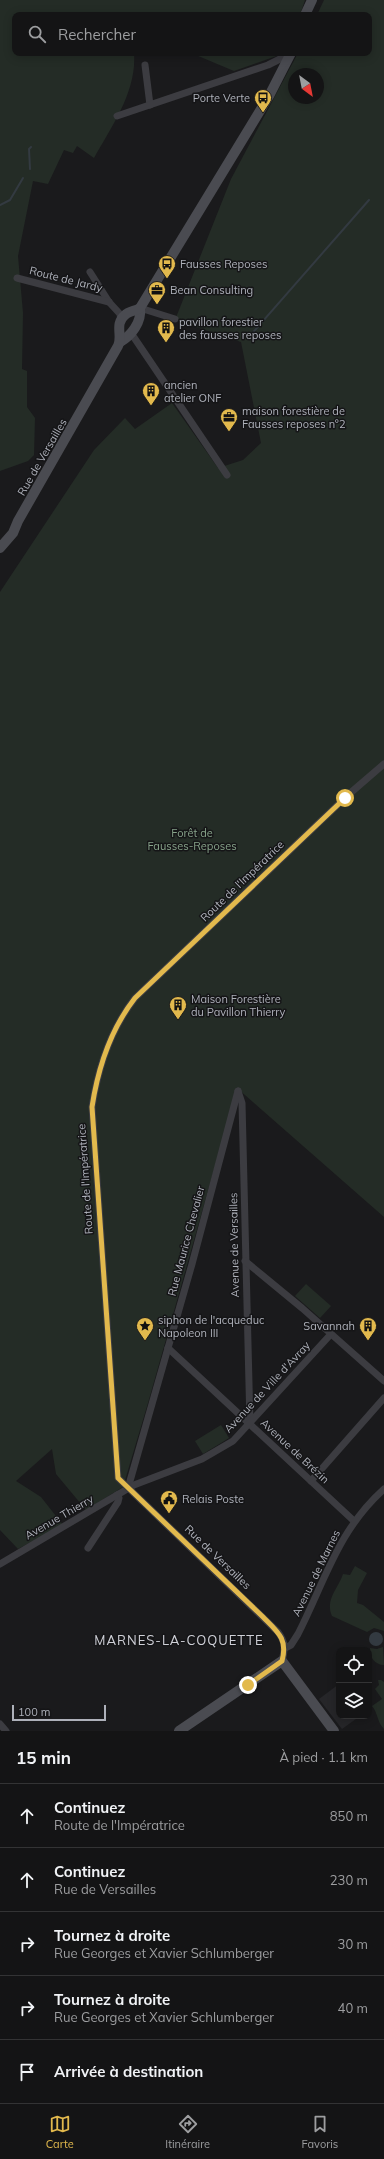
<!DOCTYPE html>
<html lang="fr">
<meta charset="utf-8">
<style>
body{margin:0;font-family:Mulish,sans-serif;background:#1d1d1e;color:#f1f3f6}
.controls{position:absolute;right:12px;bottom:12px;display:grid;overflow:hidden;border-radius:8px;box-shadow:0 2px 10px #0003}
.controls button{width:36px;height:36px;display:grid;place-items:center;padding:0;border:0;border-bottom:1px solid #333334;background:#141415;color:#f1f3f6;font:20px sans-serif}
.compass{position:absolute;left:288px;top:68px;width:36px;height:36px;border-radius:50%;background:#141415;box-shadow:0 2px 10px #0003;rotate:148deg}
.scale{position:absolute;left:12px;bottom:10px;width:94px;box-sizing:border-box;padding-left:4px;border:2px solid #aeb1ba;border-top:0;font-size:11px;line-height:14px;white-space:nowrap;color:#aeb1ba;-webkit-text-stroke:3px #151517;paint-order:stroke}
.stop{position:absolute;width:12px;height:12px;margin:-9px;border:3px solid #e2b94d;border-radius:50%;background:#fff}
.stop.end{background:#e2b94d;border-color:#fff;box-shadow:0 1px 4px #0008}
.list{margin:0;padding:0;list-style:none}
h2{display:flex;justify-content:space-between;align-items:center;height:52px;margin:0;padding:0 16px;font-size:17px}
h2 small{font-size:13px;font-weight:400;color:#9d9ea0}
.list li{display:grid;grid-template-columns:26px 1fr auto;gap:12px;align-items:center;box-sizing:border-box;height:64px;padding:0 16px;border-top:1px solid #333334}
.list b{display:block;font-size:15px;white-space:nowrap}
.list p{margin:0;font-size:13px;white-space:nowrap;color:#9d9ea0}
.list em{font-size:13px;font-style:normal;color:#9d9ea0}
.icon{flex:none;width:22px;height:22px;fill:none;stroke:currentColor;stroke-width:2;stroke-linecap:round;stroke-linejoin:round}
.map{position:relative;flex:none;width:384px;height:1731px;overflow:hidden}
.search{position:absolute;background:#141415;box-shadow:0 2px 10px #0003;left:12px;right:12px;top:12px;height:44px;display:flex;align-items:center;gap:10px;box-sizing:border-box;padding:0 14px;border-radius:8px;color:#9d9ea0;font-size:15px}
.sheet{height:372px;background:#141415}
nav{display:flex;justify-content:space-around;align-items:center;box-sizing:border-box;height:56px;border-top:1px solid #333334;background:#141415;font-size:11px;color:#9d9ea0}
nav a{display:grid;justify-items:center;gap:2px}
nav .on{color:#e2b94d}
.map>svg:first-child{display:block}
.built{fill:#262629}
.green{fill:#242c26;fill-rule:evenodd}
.water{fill:#333a41}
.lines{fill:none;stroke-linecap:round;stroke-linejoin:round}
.stream{stroke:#333a41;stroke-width:2}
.minor{stroke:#3c3c41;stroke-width:7}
.secondary{stroke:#4a4b51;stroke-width:10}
.route{stroke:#e2b94d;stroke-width:5}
.labels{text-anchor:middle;stroke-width:3;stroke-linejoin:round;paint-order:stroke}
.poi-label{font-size:11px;fill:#aeb1ba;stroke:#151517;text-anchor:start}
.street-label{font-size:11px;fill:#aeb1ba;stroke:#151517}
.park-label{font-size:11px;fill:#87a38a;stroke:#151517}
.quarter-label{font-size:13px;letter-spacing:1px;fill:#cfd0d7;stroke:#151517}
</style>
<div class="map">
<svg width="384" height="1731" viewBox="0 0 384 1731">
<rect width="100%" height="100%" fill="#1a1a1c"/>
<!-- built -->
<polygon class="built" points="339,1684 339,1716 360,1716 342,1729 319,1699"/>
<!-- green -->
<g class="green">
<path d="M0 0H305L300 15H15V53H134C137 91 112 126 94 158L77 146 73 153 64 150 48 184 33 181 18 256 23 313 22 369 27 371V407L35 418 34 455 28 461 0 471Z"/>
<path d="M324 0H384V1217L237 1088 148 1403 123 1487 86 1510 56 1474 52 1449 16 1481 41 1497 63 1525 18 1549 0 1530V592L94 450 125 418 135 429 172 403 218 468 243 460 261 443 241 342 175 320 231 179 298 53H369V15H317ZM294 74H318V98H294Z"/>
<polygon points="191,53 285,53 234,71"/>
<polygon points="306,1284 331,1306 320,1318 295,1296"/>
<polygon points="221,1425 229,1438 203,1454 195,1441"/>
<path d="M355 1566 367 1573 358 1590 357 1603 363 1605 384 1622V1631L374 1628 367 1632 332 1616C325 1599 338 1589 343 1574L350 1575Z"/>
<path d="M383 1647 384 1665C375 1665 369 1657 370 1648L377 1649Z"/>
<path d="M378 1680H381L384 1682V1729C377 1722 378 1713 372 1706L382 1699 375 1689 379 1685Z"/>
</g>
<!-- water -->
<circle class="water" cx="376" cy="1639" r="7"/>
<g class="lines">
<!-- stream -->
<g class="stream">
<polyline points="30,169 29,149 31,147"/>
<polyline points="0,205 10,200 23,178"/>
<polyline points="249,337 369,200"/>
</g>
<!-- minor -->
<g class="minor">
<polyline points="145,65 150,105"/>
<polyline points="117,116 268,65 282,58"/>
<polyline points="90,272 109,302 120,314 121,321"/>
<polyline points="17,278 109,302"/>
<polyline points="140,308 175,319"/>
<polyline points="131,333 227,475"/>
<polyline points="238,1091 242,1103 250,1424"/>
<polyline points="245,1261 302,1308 384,1381"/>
<polyline points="168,1348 354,1521"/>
<polyline points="311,1481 384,1398"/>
<polyline points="128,1488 192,1264 238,1091"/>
<polyline points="88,1548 118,1502 119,1498 117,1495"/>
<polyline points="0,1564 134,1485 202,1459 233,1441 331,1334"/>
<path d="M285 1648 291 1645 298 1634C325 1581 338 1530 384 1489"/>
<path d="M282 1661C285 1649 286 1643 278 1632L118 1478 92 1107C98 1068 110 1030 135 998L348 795 384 764"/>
<polyline points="0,1724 6,1731"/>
</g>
<!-- secondary -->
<g class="secondary">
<polyline points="305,15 312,0"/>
<path d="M120 342C131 336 142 322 140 308"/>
<path d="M0 548 13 533 18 521 118 346C123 336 114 324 125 315 129 311 136 311 140 308L269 96 291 53"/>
<polyline points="179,1731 282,1661 334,1731"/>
</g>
</g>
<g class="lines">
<!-- route -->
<path class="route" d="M248 1685 282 1661C288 1639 278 1632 263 1617L118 1478 92 1107C98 1068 110 1030 135 998L345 798"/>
</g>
<!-- icons -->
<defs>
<symbol id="bus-pin" viewBox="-11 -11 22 30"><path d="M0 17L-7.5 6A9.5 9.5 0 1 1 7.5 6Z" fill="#e2b94d" stroke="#151517"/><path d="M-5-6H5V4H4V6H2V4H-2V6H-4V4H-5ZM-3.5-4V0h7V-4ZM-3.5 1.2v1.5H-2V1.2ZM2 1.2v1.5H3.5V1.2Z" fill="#111"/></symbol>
<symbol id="office-pin" viewBox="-11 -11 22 30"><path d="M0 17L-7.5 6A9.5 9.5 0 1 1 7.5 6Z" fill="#e2b94d" stroke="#151517"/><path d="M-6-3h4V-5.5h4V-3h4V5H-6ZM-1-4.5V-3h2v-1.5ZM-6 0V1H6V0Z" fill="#111"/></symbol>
<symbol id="building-pin" viewBox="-11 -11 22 30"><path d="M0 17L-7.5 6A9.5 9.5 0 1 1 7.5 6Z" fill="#e2b94d" stroke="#151517"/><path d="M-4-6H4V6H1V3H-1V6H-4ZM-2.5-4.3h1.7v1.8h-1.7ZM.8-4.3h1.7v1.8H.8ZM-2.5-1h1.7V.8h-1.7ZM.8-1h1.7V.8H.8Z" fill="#111"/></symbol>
<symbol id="sight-pin" viewBox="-11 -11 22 30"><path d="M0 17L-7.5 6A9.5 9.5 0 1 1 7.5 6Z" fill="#e2b94d" stroke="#151517"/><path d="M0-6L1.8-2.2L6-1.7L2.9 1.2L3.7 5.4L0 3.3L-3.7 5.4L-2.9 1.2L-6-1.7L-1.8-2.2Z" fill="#111"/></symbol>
<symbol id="civic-pin" viewBox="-11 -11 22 30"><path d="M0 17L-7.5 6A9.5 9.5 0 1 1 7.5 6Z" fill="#e2b94d" stroke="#151517"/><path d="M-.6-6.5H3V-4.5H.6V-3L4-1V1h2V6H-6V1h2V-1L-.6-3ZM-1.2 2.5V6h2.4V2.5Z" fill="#111"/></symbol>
</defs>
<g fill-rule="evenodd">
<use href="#bus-pin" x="253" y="88" width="20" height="27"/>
<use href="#bus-pin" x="157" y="254" width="20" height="27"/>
<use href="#office-pin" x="147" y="280" width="20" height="27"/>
<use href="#building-pin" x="156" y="318" width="20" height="27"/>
<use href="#building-pin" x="141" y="381" width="20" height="27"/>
<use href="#office-pin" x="219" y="407" width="20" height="27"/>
<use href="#building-pin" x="168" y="995" width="20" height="27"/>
<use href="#sight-pin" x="135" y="1316" width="20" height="27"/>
<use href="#building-pin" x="358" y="1316" width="20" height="27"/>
<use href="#civic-pin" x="159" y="1489" width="20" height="27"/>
</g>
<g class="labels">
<!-- poi labels -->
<g class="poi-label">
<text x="250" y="102" text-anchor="end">Porte Verte</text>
<text x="180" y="268">Fausses Reposes</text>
<text x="170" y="294">Bean Consulting</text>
<text x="179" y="326">pavillon forestier<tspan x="179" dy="13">des fausses reposes</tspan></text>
<text x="164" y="389">ancien<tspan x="164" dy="13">atelier ONF</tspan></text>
<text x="242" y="415">maison forestière de<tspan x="242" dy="13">Fausses reposes n°2</tspan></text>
<text x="191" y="1003">Maison Forestière<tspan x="191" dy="13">du Pavillon Thierry</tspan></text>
<text x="158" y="1324">siphon de l'acqueduc<tspan x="158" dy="13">Napoleon III</tspan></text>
<text x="355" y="1330" text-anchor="end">Savannah</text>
<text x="182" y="1503">Relais Poste</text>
</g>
<!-- street labels -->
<g class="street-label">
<text transform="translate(66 279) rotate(14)" y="4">Route de Jardy</text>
<text transform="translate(42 457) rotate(-60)" y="4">Rue de Versailles</text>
<text transform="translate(242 881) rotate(-44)" y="4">Route de l'Impératrice</text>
<text transform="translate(85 1179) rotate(-94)" y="4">Route de l'Impératrice</text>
<text transform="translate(186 1241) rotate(-75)" y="4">Rue Maurice Chevalier</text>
<text transform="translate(234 1245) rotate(-91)" y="4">Avenue de Versailles</text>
<text transform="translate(267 1387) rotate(-47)" y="4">Avenue de Ville d'Avray</text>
<text transform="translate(295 1451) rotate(43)" y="4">Avenue de Brézin</text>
<text transform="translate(59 1517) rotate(-30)" y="4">Avenue Thierry</text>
<text transform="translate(218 1557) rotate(44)" y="4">Rue de Versailles</text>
<text transform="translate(316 1573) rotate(-64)" y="4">Avenue de Marnes</text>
</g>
<!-- park labels -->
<g class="park-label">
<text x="192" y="837">Forêt de<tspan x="192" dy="13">Fausses-Reposes</tspan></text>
</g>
<!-- quarter labels -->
<g class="quarter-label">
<text x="179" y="1645">MARNES-LA-COQUETTE</text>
</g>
</g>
</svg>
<div class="controls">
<button><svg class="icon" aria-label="locate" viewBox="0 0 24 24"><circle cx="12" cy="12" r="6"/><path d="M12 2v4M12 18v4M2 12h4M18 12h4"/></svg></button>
<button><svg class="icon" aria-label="layers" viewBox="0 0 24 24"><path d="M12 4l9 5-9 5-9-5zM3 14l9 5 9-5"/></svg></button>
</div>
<svg class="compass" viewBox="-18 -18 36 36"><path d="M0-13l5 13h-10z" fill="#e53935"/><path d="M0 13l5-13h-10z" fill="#9d9ea0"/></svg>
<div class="scale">100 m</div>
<div class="stop" style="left:345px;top:798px"></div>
<div class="stop end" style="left:248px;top:1685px"></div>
<div class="search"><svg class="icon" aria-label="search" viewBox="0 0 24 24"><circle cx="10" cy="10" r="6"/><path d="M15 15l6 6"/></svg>Rechercher</div>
</div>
<section class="sheet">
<h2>15 min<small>À pied · 1.1 km</small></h2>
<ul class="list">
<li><svg class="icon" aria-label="ahead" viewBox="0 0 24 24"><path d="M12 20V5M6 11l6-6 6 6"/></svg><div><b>Continuez</b><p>Route de l'Impératrice</p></div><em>850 m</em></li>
<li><svg class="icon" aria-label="ahead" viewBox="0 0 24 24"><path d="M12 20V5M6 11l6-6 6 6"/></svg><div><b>Continuez</b><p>Rue de Versailles</p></div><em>230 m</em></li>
<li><svg class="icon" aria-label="right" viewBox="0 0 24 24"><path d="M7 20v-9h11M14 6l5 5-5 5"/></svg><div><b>Tournez à droite</b><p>Rue Georges et Xavier Schlumberger</p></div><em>30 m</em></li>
<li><svg class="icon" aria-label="right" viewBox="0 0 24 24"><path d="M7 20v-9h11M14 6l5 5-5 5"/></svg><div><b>Tournez à droite</b><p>Rue Georges et Xavier Schlumberger</p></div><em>40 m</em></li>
<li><svg class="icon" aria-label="arrive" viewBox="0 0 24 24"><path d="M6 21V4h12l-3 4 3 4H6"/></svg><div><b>Arrivée à destination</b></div></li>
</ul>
</section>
<nav>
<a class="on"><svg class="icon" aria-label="map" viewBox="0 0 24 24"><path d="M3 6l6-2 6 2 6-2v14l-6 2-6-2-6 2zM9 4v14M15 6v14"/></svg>Carte</a>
<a><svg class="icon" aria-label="directions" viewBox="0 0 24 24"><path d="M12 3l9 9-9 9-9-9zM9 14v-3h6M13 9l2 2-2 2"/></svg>Itinéraire</a>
<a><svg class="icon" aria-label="saved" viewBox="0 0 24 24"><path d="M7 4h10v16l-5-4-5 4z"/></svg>Favoris</a>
</nav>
